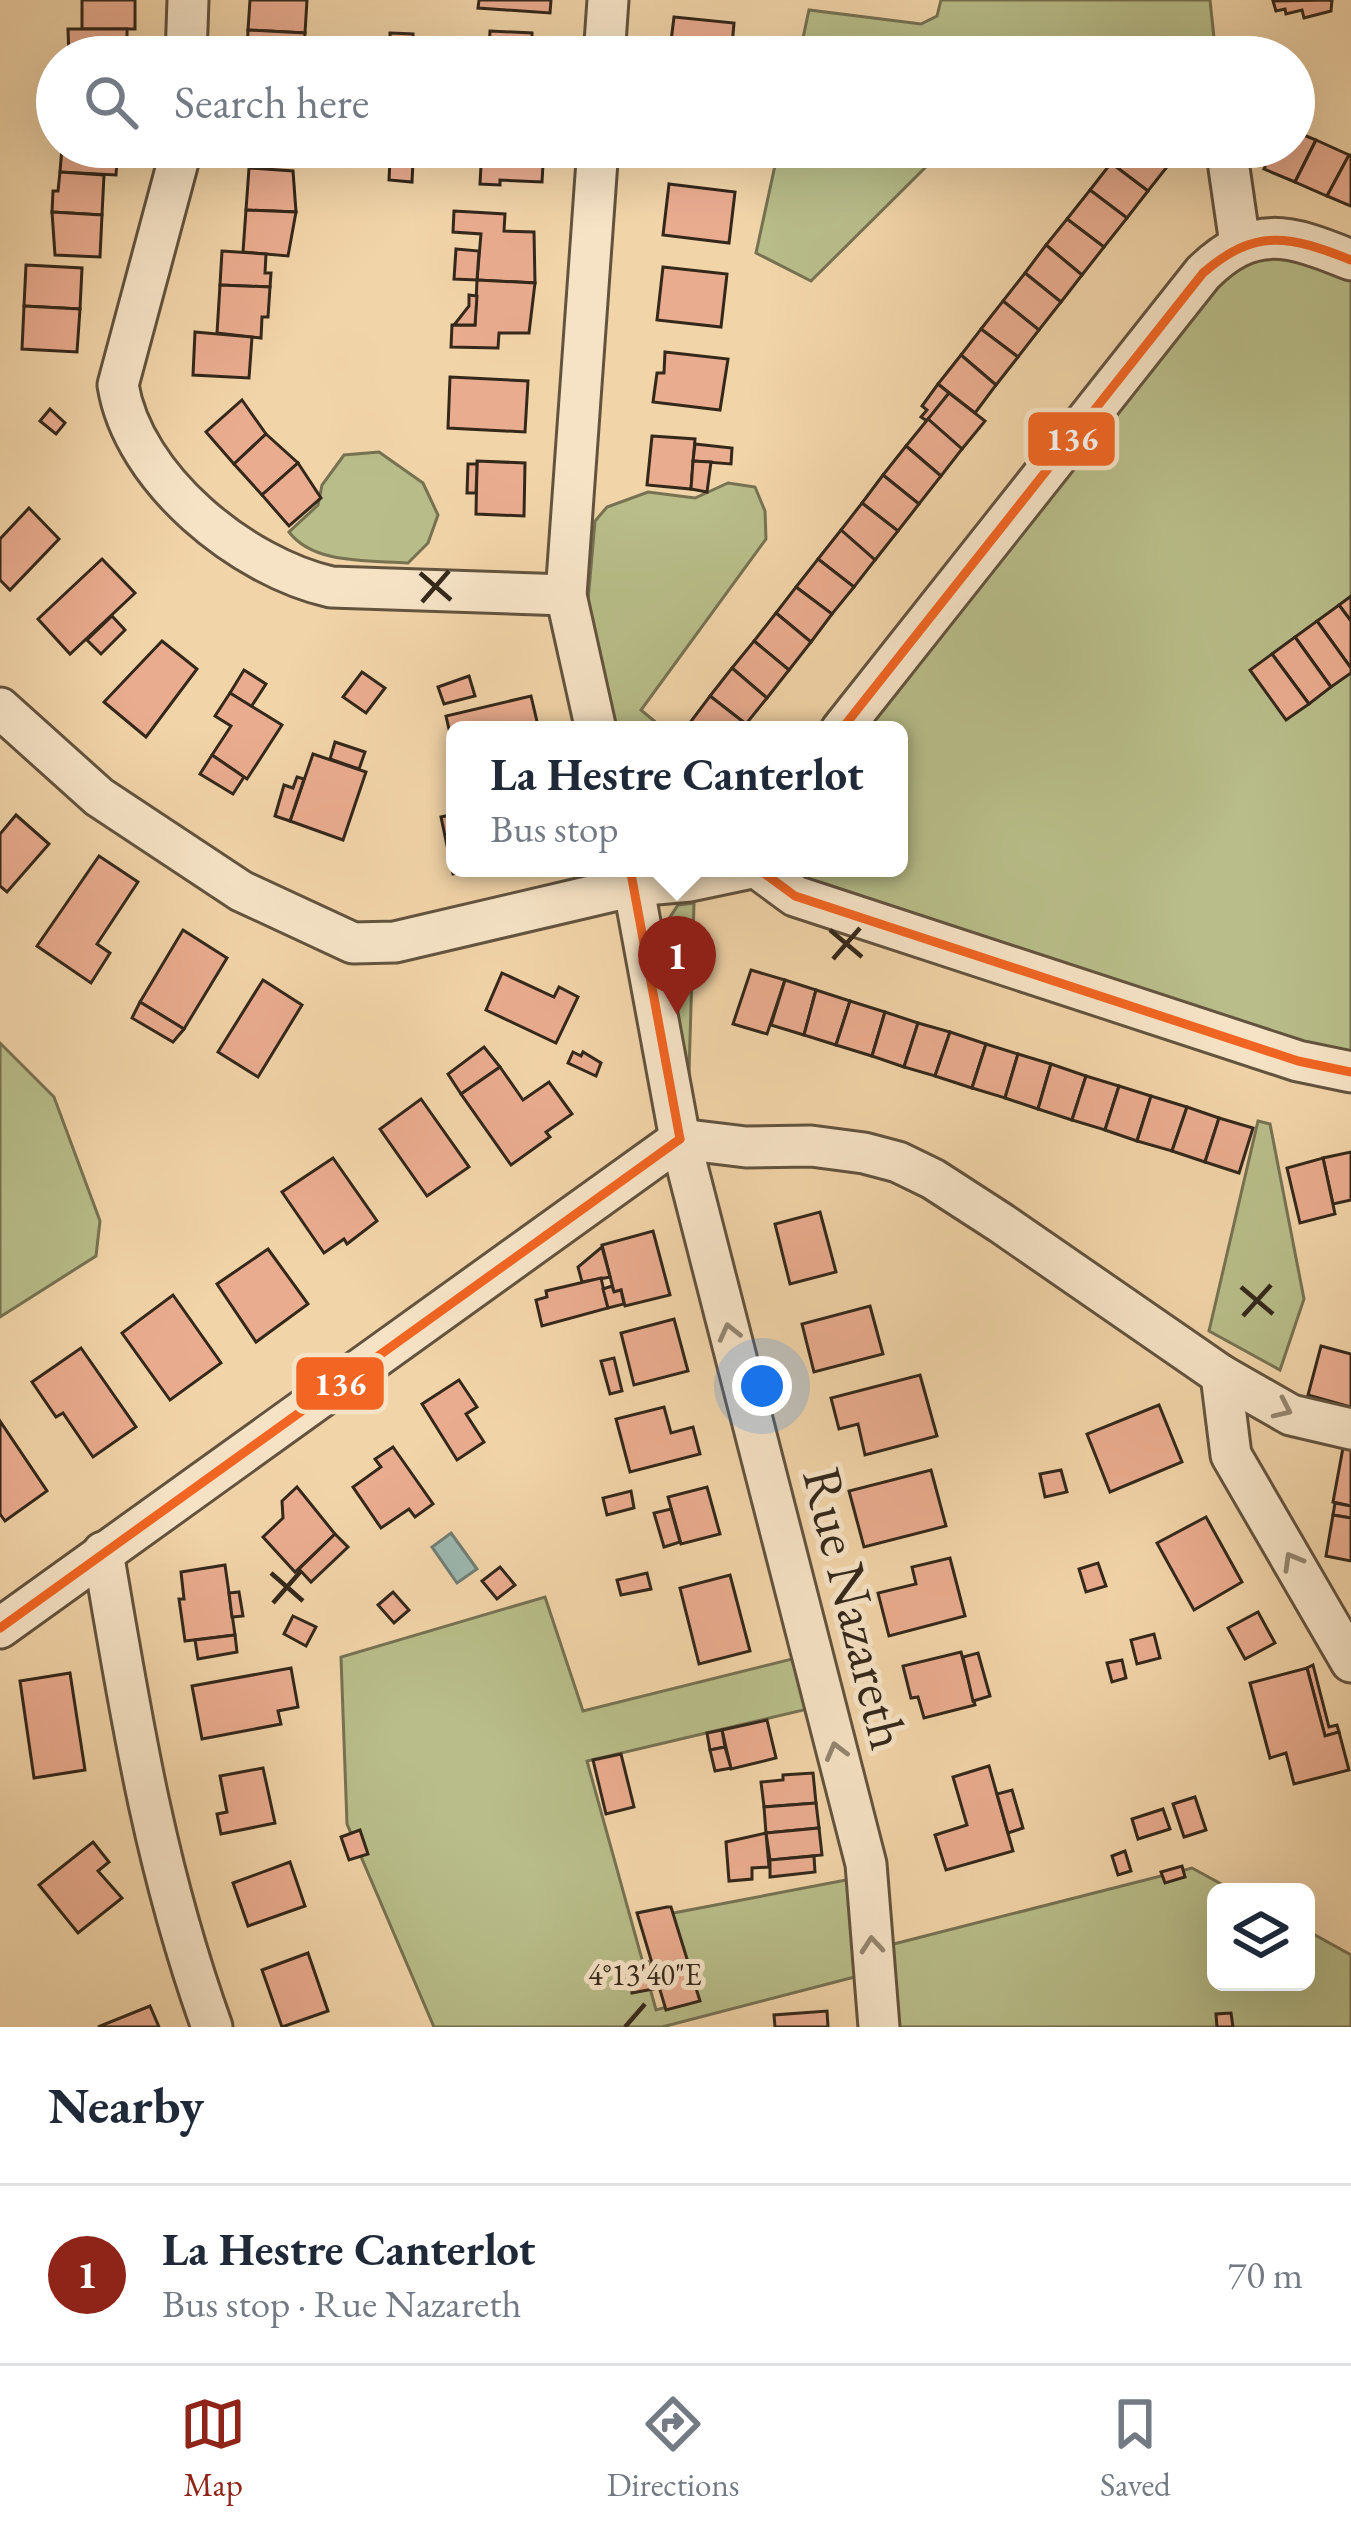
<!DOCTYPE html>
<meta charset="utf-8">
<style>
body{margin:0;font-family:"EB Garamond",serif;background:#f6f6f7;color:#1f2937}
.controls{position:absolute;right:36px;bottom:36px;display:grid;overflow:hidden;border-radius:18px;box-shadow:0 12px 48px #0002}
.controls button{width:108px;height:108px;display:grid;place-items:center;padding:0;border:0;border-bottom:3px solid #e0e1e3;background:#fff;color:#1f2937;font:60px sans-serif}
.you{position:absolute;left:762px;top:1386px;width:42px;height:42px;margin:-30px;border:9px solid #fff;border-radius:50%;background:#1a73e8;box-shadow:0 0 0 18px #1a73e833}
.badge{display:grid;place-items:center;width:78px;height:78px;border-radius:50%;background:#8f2418;color:#fff;font-size:39px;font-weight:700}
.pin{position:absolute;translate:-50% -99px;filter:drop-shadow(0 3px 6px #0008)}
.pin::after{content:'';position:absolute;top:63px;width:42px;height:36px;background:inherit;clip-path:polygon(0 0,100% 0,50% 100%)}
.popup{position:absolute;left:446px;top:721px;width:462px;height:156px;box-sizing:border-box;display:grid;place-content:center;border-radius:18px;background:#fff;filter:drop-shadow(0 3px 9px #0005);font-size:39px;white-space:nowrap;color:#747a83}
.popup b{font-size:45px;color:#1f2937}
.popup::after{content:'';position:absolute;left:50%;top:100%;margin-left:-24px;border:24px solid transparent;border-top-color:#fff}
.list{margin:0;padding:0;list-style:none}
h2{display:flex;justify-content:space-between;align-items:center;height:156px;margin:0;padding:0 48px;font-size:51px}
h2 small{font-size:39px;font-weight:400;color:#747a83}
.list li{display:grid;grid-template-columns:78px 1fr auto;gap:36px;align-items:center;box-sizing:border-box;height:180px;padding:0 48px;border-top:3px solid #e0e1e3}
.list b{display:block;font-size:45px;white-space:nowrap}
.list p{margin:0;font-size:39px;white-space:nowrap;color:#747a83}
.list em{font-size:39px;font-style:normal;color:#747a83}
.icon{flex:none;width:66px;height:66px;fill:none;stroke:currentColor;stroke-width:2;stroke-linecap:round;stroke-linejoin:round}
.map{position:relative;flex:none;width:1351px;height:2027px;overflow:hidden}
.search{position:absolute;background:#fff;box-shadow:0 12px 48px #0002;left:36px;right:36px;top:36px;height:132px;display:flex;align-items:center;gap:30px;box-sizing:border-box;padding:0 42px;border-radius:66px;color:#747a83;font-size:45px}
.sheet{height:336px;background:#fff}
nav{display:flex;justify-content:space-around;align-items:center;box-sizing:border-box;height:168px;border-top:3px solid #e0e1e3;background:#fff;font-size:33px;color:#747a83}
nav a{display:grid;justify-items:center;gap:6px}
nav .on{color:#8f2418}
.map>svg:first-child{display:block}
.green{fill:#b8bd89;stroke:#767252;stroke-width:3}
.water{fill:#9cb7af;stroke:#727e74;stroke-width:3}
.building{fill:#eaac8f;stroke:#34281b;stroke-width:3}
.lines{fill:none;stroke-linecap:round;stroke-linejoin:round}
.street-casing{stroke:#63533e;stroke-width:45}
.street{stroke:#f6e3c6;stroke-width:39}
.bus-1-casing{stroke:#f6e3c6;stroke-width:18}
.bus-1{stroke:#f26522;stroke-width:9}
.oneway{stroke:#958670}
.ticks{fill:none;stroke:#34281b;stroke-width:4.5}
.labels{text-anchor:middle;stroke-width:10;stroke-linejoin:round;paint-order:stroke}
.street-label{font-size:54px;fill:#34281b;stroke:#f6e3c6}
.ticks-label{font-size:30px;text-anchor:middle;fill:#34281b;stroke:#f6e3c6;stroke-width:10;stroke-linejoin:round;paint-order:stroke}
.line-badge{stroke:#f6e3c6;stroke-width:4.5}
.badge-label{font-size:33px;text-anchor:middle;font-weight:bold;fill:#fff}
</style>
<div class="map">
<svg width="1351" height="2027" viewBox="0 0 1351 2027">
<rect width="100%" height="100%" fill="#f1d4a8"/>
<filter id="stains"><feTurbulence type="fractalNoise" baseFrequency=".00167" numOctaves="4"/><feColorMatrix values="0 0 0 0 .2 0 0 0 0 .09 0 0 0 0 .02 0 0 0 .5 -.17"/></filter>
<radialGradient id="worn" r=".72"><stop offset=".6" stop-color="#630" stop-opacity="0"/><stop offset="1" stop-color="#630" stop-opacity=".3"/></radialGradient>
<!-- green -->
<g class="green">
<polygon points="941,0 1210,0 1216,57 1081,57 1051,53 1041,57 799,57 809,10 921,24 937,16"/>
<polygon points="779,147 946,147 811,281 756,253"/>
<polygon points="1238,238 1351,266 1351,1075 743,868 899,868 899,730 841,730"/>
<path d="M379 452 423 483 438 515 428 543 408 563C370 560 314 565 289 532L318 505 322 485 344 455Z"/>
<polygon points="728,483 755,487 765,511 766,539 641,710 665,730 614,730 591,633 588,601 595,521 607,507 648,492 695,498"/>
<polygon points="694,903 689,1074 673,1107 653,943 678,905"/>
<polygon points="0,1043 54,1097 100,1221 96,1256 0,1317"/>
<polygon points="1258,1121 1270,1124 1304,1299 1280,1370 1209,1331"/>
<polygon points="545,1597 583,1711 812,1654 825,1705 587,1761 656,2010 685,2002 663,1915 867,1876 874,1949 1192,1868 1236,1892 1216,1892 1216,1982 1306,1982 1306,1930 1351,1955 1351,2027 879,2027 874,1972 662,2027 434,2027 347,1824 341,1657"/>
</g>
<!-- water -->
<polygon class="water" points="451,1533 477,1569 457,1583 432,1547"/>
<!-- building -->
<g class="building">
<rect x="82" y="0" width="53" height="29"/>
<polygon points="250,0 307,0 305,33 248,30"/>
<polygon points="479,0 551,0 550,13 478,8"/>
<polygon points="1332,0 1331,11 1304,18 1302,10 1286,14 1285,9 1276,11 1273,1"/>
<polygon points="674,17 734,23 731,57 669,57"/>
<polygon points="68,29 127,29 127,57 69,57"/>
<polygon points="248,30 305,33 303,57 247,57"/>
<polygon points="490,31 532,33 532,50 495,49 494,57 477,57 477,47 489,48"/>
<polygon points="390,33 413,34 413,57 390,57"/>
<polygon points="495,49 543,51 543,57 494,57"/>
<polygon points="1294,131 1316,140 1295,182 1264,169 1274,147 1294,147"/>
<polygon points="1316,140 1349,155 1327,196 1295,182"/>
<polygon points="62,147 118,147 116,175 60,172"/>
<polygon points="236,147 287,147 286,157 237,155"/>
<polygon points="482,147 544,147 542,182 500,180 500,185 480,184"/>
<polygon points="666,147 718,147 716,161 665,155"/>
<polygon points="1110,147 1149,147 1170,163 1148,191 1103,157"/>
<polygon points="1349,155 1351,155 1351,206 1327,196"/>
<polygon points="390,160 413,161 412,182 389,180"/>
<polygon points="1111,163 1148,191 1127,218 1090,190"/>
<polygon points="249,168 293,171 296,212 246,210"/>
<polygon points="60,172 104,175 102,215 52,212 53,191 58,191"/>
<polygon points="669,184 735,192 729,243 663,235"/>
<polygon points="1090,190 1127,218 1104,247 1067,219"/>
<polygon points="246,210 296,212 288,256 243,252"/>
<polygon points="454,211 505,214 504,231 534,232 535,283 477,280 481,234 453,232"/>
<polygon points="52,212 102,215 100,257 55,255"/>
<polygon points="1067,219 1104,247 1082,275 1046,245"/>
<polygon points="1046,245 1082,275 1061,302 1025,273"/>
<polygon points="456,249 479,251 477,280 454,279"/>
<polygon points="222,251 266,254 265,273 271,273 270,287 220,285"/>
<polygon points="26,265 82,268 80,309 24,306"/>
<polygon points="663,267 727,274 721,327 657,320"/>
<polygon points="1025,273 1061,302 1039,330 1003,301"/>
<polygon points="477,280 535,283 529,333 499,333 498,348 451,347 452,325 475,325"/>
<polygon points="220,285 270,287 268,317 262,317 261,338 217,333"/>
<polygon points="469,295 477,296 475,325 454,325 469,306"/>
<polygon points="1003,301 1039,330 1018,357 981,329"/>
<polygon points="24,306 80,309 77,352 22,349"/>
<polygon points="981,329 1018,357 996,385 961,355"/>
<polygon points="195,332 252,337 249,378 193,375"/>
<polygon points="665,352 728,359 720,410 653,402 657,373 664,373"/>
<polygon points="961,355 996,385 975,413 938,384"/>
<polygon points="450,377 528,381 525,432 448,428"/>
<polygon points="938,384 949,393 927,421 921,417 927,410 922,406"/>
<polygon points="949,393 985,421 962,449 928,419"/>
<polygon points="242,400 266,434 234,464 206,432"/>
<polygon points="50,409 65,423 56,434 40,421"/>
<polygon points="928,419 962,449 941,476 906,446"/>
<polygon points="266,434 298,463 262,495 234,464"/>
<polygon points="652,436 695,439 691,489 647,485"/>
<polygon points="695,444 732,448 731,464 693,461"/>
<polygon points="906,446 941,476 919,504 883,475"/>
<polygon points="477,461 525,463 524,516 476,514"/>
<polygon points="693,461 711,462 707,492 691,489"/>
<polygon points="298,463 321,498 289,526 262,495"/>
<polygon points="468,464 477,464 476,493 467,493"/>
<polygon points="883,475 919,504 898,531 862,503"/>
<polygon points="862,503 898,531 875,560 841,530"/>
<polygon points="29,508 59,539 10,590 0,580 0,539"/>
<polygon points="841,530 875,560 854,587 818,559"/>
<polygon points="102,559 135,593 70,654 38,619"/>
<polygon points="818,559 854,587 832,614 796,587"/>
<polygon points="796,587 832,614 811,642 776,613"/>
<polygon points="1351,596 1351,621 1339,605"/>
<polygon points="1339,605 1351,621 1351,668 1317,621"/>
<polygon points="776,613 811,642 789,670 754,641"/>
<polygon points="112,616 125,630 101,654 87,640"/>
<polygon points="1317,621 1351,668 1351,673 1331,687 1295,637"/>
<polygon points="1295,637 1331,687 1309,704 1272,654"/>
<polygon points="162,641 197,669 146,737 104,702"/>
<polygon points="754,641 789,670 767,698 732,668"/>
<polygon points="1272,654 1309,704 1286,720 1250,670"/>
<polygon points="732,668 767,698 746,724 710,696"/>
<polygon points="244,670 266,684 251,707 230,693"/>
<polygon points="362,672 385,688 366,713 343,697"/>
<polygon points="469,676 475,696 444,704 438,687"/>
<polygon points="230,693 282,725 247,779 212,755 231,726 215,716"/>
<polygon points="531,696 539,730 455,730 455,755 446,716"/>
<polygon points="710,696 746,724 742,730 696,730 689,724"/>
<polygon points="335,742 365,752 359,769 330,759"/>
<polygon points="313,754 366,772 343,840 290,821"/>
<polygon points="212,755 244,777 233,794 200,774"/>
<polygon points="297,777 304,779 290,821 275,816 284,785 293,788"/>
<polygon points="455,814 455,868 476,868 453,874 441,817"/>
<polygon points="16,815 49,844 7,892 0,886 0,834"/>
<polygon points="99,856 138,882 97,944 110,953 91,983 37,946"/>
<polygon points="183,930 227,958 184,1029 140,1002"/>
<polygon points="751,970 785,980 767,1034 733,1024"/>
<polygon points="502,973 554,997 559,987 578,997 556,1043 486,1010"/>
<polygon points="263,980 302,1005 258,1077 218,1052"/>
<polygon points="785,980 816,990 804,1035 771,1025"/>
<polygon points="816,990 850,1001 836,1045 804,1035"/>
<polygon points="850,1001 885,1012 872,1056 836,1045"/>
<polygon points="140,1002 184,1029 173,1042 132,1018"/>
<polygon points="885,1012 918,1023 904,1067 872,1056"/>
<polygon points="918,1023 950,1032 935,1076 904,1067"/>
<polygon points="950,1032 986,1044 972,1088 935,1076"/>
<polygon points="986,1044 1018,1054 1005,1098 972,1088"/>
<polygon points="484,1047 500,1067 461,1094 448,1074"/>
<polygon points="573,1052 581,1056 583,1052 601,1063 596,1076 568,1063"/>
<polygon points="1018,1054 1051,1064 1038,1109 1005,1098"/>
<polygon points="1051,1064 1086,1076 1072,1120 1038,1109"/>
<polygon points="500,1067 523,1100 549,1082 572,1114 546,1132 550,1137 511,1165 461,1094"/>
<polygon points="1086,1076 1119,1086 1105,1130 1072,1120"/>
<polygon points="1119,1086 1151,1096 1137,1141 1105,1130"/>
<polygon points="1151,1096 1187,1107 1172,1151 1137,1141"/>
<polygon points="421,1099 469,1167 427,1196 380,1129"/>
<polygon points="1187,1107 1219,1118 1205,1162 1172,1151"/>
<polygon points="1219,1118 1253,1128 1239,1173 1205,1162"/>
<polygon points="1351,1152 1351,1200 1333,1204 1323,1158"/>
<polygon points="333,1158 377,1221 347,1244 344,1239 324,1253 282,1192"/>
<polygon points="1323,1158 1335,1214 1300,1223 1287,1168"/>
<polygon points="820,1212 836,1272 790,1284 775,1224"/>
<polygon points="653,1231 670,1295 625,1306 621,1290 614,1292 602,1245"/>
<polygon points="602,1247 610,1277 582,1282 578,1267"/>
<polygon points="268,1249 308,1304 256,1342 217,1284"/>
<polygon points="601,1278 608,1308 542,1326 536,1300 547,1297 546,1291"/>
<polygon points="612,1286 614,1292 621,1290 624,1304 608,1308 603,1289"/>
<polygon points="173,1295 221,1363 170,1400 122,1333"/>
<polygon points="870,1306 883,1354 814,1372 802,1324"/>
<polygon points="674,1319 688,1371 634,1385 621,1333"/>
<polygon points="1321,1346 1351,1354 1351,1407 1308,1395"/>
<polygon points="81,1348 136,1427 93,1457 63,1413 56,1417 32,1382"/>
<polygon points="614,1358 622,1391 610,1394 601,1361"/>
<polygon points="920,1375 937,1436 865,1455 858,1424 839,1429 831,1398"/>
<polygon points="459,1380 477,1407 466,1414 484,1442 457,1460 422,1404"/>
<polygon points="1159,1405 1182,1462 1110,1492 1087,1434"/>
<polygon points="664,1407 671,1433 693,1427 700,1454 630,1472 616,1419"/>
<polygon points="0,1421 47,1491 5,1521 0,1514"/>
<polygon points="1345,1437 1351,1438 1351,1506 1333,1502"/>
<polygon points="393,1447 433,1504 415,1517 409,1509 381,1528 353,1487 381,1467 375,1459"/>
<polygon points="931,1470 946,1526 864,1547 849,1491"/>
<polygon points="1061,1470 1067,1492 1045,1497 1040,1474"/>
<polygon points="297,1487 335,1534 295,1572 263,1537 283,1518 282,1501"/>
<polygon points="707,1487 720,1534 681,1544 668,1497"/>
<polygon points="631,1491 634,1508 607,1515 603,1498"/>
<polygon points="1335,1503 1351,1506 1351,1518 1333,1515"/>
<polygon points="671,1509 680,1542 664,1547 654,1513"/>
<polygon points="1333,1515 1351,1518 1351,1561 1326,1556"/>
<polygon points="1206,1517 1242,1582 1194,1610 1157,1543"/>
<polygon points="335,1534 348,1547 311,1582 299,1569"/>
<polygon points="950,1558 965,1616 889,1636 878,1593 916,1584 912,1567"/>
<polygon points="1098,1563 1106,1586 1086,1592 1079,1569"/>
<polygon points="225,1565 235,1635 185,1641 179,1599 184,1599 181,1572"/>
<polygon points="500,1567 515,1585 497,1599 482,1581"/>
<polygon points="647,1573 651,1589 621,1595 617,1580"/>
<polygon points="730,1575 750,1651 699,1664 680,1588"/>
<polygon points="239,1592 243,1616 232,1617 229,1593"/>
<polygon points="393,1592 409,1610 394,1623 378,1605"/>
<polygon points="1258,1612 1275,1643 1245,1659 1228,1628"/>
<polygon points="293,1616 316,1627 306,1646 284,1634"/>
<polygon points="1154,1634 1160,1658 1137,1664 1131,1640"/>
<polygon points="235,1635 237,1652 198,1659 195,1640"/>
<polygon points="961,1652 975,1705 924,1718 918,1697 911,1698 903,1666"/>
<polygon points="978,1653 990,1696 973,1701 963,1657"/>
<polygon points="1122,1660 1126,1678 1112,1682 1107,1663"/>
<polygon points="1313,1665 1329,1727 1337,1725 1339,1732 1325,1736 1307,1668"/>
<polygon points="291,1668 298,1707 278,1711 281,1724 202,1739 192,1686"/>
<polygon points="1307,1668 1325,1736 1339,1732 1349,1770 1294,1784 1286,1753 1270,1758 1250,1683"/>
<polygon points="70,1673 85,1770 34,1778 20,1681"/>
<polygon points="767,1720 776,1758 731,1769 722,1730"/>
<polygon points="722,1730 725,1747 710,1750 707,1733"/>
<polygon points="725,1747 731,1768 715,1771 710,1750"/>
<polygon points="621,1754 634,1807 606,1814 593,1760"/>
<polygon points="989,1766 1013,1851 946,1870 935,1835 967,1825 953,1777"/>
<polygon points="263,1768 275,1823 221,1834 217,1814 227,1812 220,1776"/>
<polygon points="813,1773 816,1803 764,1807 761,1782 783,1780 783,1775"/>
<polygon points="1012,1790 1023,1828 1008,1833 997,1794"/>
<polygon points="1195,1797 1206,1830 1184,1837 1173,1804"/>
<polygon points="816,1803 819,1828 766,1833 764,1807"/>
<polygon points="1163,1809 1170,1829 1138,1839 1132,1819"/>
<polygon points="819,1828 822,1855 770,1860 766,1833"/>
<polygon points="360,1830 368,1854 349,1860 341,1837"/>
<polygon points="766,1833 769,1867 752,1868 752,1879 729,1881 726,1842"/>
<polygon points="93,1842 109,1862 98,1871 122,1898 78,1933 39,1885"/>
<polygon points="1125,1851 1131,1871 1118,1875 1112,1856"/>
<polygon points="814,1856 815,1872 770,1877 770,1860"/>
<polygon points="290,1862 305,1906 248,1926 233,1883"/>
<polygon points="1182,1866 1185,1877 1165,1883 1161,1872"/>
<polygon points="667,1907 671,1907 700,2001 666,2010 637,1913"/>
<polygon points="308,1953 328,2011 282,2027 262,1970"/>
<polygon points="648,1962 653,1989 632,1993 627,1966"/>
<polygon points="150,2006 159,2027 98,2027"/>
<polygon points="827,2011 828,2027 775,2027 774,2015"/>
<polygon points="1231,2013 1233,2027 1217,2027 1216,2014"/>
</g>
<g class="lines">
<defs>
<g id="street">
<polyline points="186,57 188,0"/>
<polyline points="604,57 608,0"/>
<path d="M182 147 118 385C133 479 242 567 331 587L566 595"/>
<polyline points="1229,168 1240,244"/>
<polyline points="0,708 99,797 241,891 353,943 395,942 634,886 690,881 752,868"/>
<polyline points="596,730 566,595 598,147"/>
<path d="M841 730 1203 273C1253 223 1290 235 1351 260"/>
<polyline points="630,868 680,1139 866,1864 879,2027"/>
<polyline points="757,868 795,896 1298,1061 1351,1072"/>
<polyline points="680,1139 746,1147 811,1146 864,1153 898,1162 933,1179 1001,1223 1221,1375 1291,1415 1351,1429"/>
<polyline points="1221,1375 1231,1455 1351,1662"/>
<path d="M103 1552C131 1717 155 1869 212 2027"/>
<polyline points="0,1628 680,1139"/>
</g>
</defs>
<!-- street casing -->
<use href="#street" class="street-casing"/>
<!-- street -->
<use href="#street" class="street"/>
<defs>
<g id="bus-1">
<path d="M841 730 1203 273C1256 227 1290 236 1351 260"/>
<polyline points="630,868 680,1139"/>
<polyline points="757,868 795,896 1298,1061 1351,1072"/>
<polyline points="0,1628 680,1139"/>
</g>
</defs>
<!-- bus-1 casing -->
<use href="#bus-1" class="bus-1-casing"/>
<!-- bus-1 -->
<use href="#bus-1" class="bus-1"/>
</g>
<!-- one-way arrows -->
<defs><path id="oneway-chevron" d="M-2-3.5L2.5 0L-2 3.5" fill="none" stroke-width="1.6" stroke-linecap="round" stroke-linejoin="round" transform="scale(3)"/></defs>
<g class="oneway">
<use href="#oneway-chevron" transform="translate(729 1332) rotate(-104)"/>
<use href="#oneway-chevron" transform="translate(1283 1409) rotate(25)"/>
<use href="#oneway-chevron" transform="translate(1292 1561) rotate(-120)"/>
<use href="#oneway-chevron" transform="translate(836 1751) rotate(-105)"/>
<use href="#oneway-chevron" transform="translate(872 1945) rotate(-95)"/>
</g>
<!-- ticks -->
<path class="ticks" d="M420 573 451 600M422 602 449 571M830 930 862 957M833 959 860 928M1241 1287 1273 1314M1243 1316 1271 1285M271 1573 303 1601M273 1603 301 1571M625 2027 645 2004"/>
<g class="labels">
<!-- street labels -->
<g class="street-label">
<text transform="translate(856 1608) rotate(76)" y="19">Rue Nazareth</text>
</g>
</g>
<g class="ticks-label">
<text x="645" y="1985">4°13'40"E</text>
</g>
<g class="line-badge">
<rect x="1026" y="410" width="91" height="58" rx="12" fill="#f26522"/>
<rect x="294" y="1355" width="92" height="57" rx="12" fill="#f26522"/>
</g>
<g class="badge-label">
<text x="1072" y="450">136</text>
<text x="340" y="1395">136</text>
</g>
<rect width="100%" height="100%" filter="url(#stains)"/>
<rect width="100%" height="100%" fill="url(#worn)"/>
</svg>
<div class="controls">
<button><svg class="icon" aria-label="layers" viewBox="0 0 24 24"><path d="M12 4l9 5-9 5-9-5zM3 14l9 5 9-5"/></svg></button>
</div>
<div class="you"></div>
<div class="pin badge" style="left:677px;top:1015px">1</div>
<div class="popup"><b>La Hestre Canterlot</b>Bus stop</div>
<div class="search"><svg class="icon" aria-label="search" viewBox="0 0 24 24"><circle cx="10" cy="10" r="6"/><path d="M15 15l6 6"/></svg>Search here</div>
</div>
<section class="sheet">
<h2>Nearby<small></small></h2>
<ul class="list">
<li><span class="badge">1</span><div><b>La Hestre Canterlot</b><p>Bus stop · Rue Nazareth</p></div><em>70 m</em></li>
</ul>
</section>
<nav>
<a class="on"><svg class="icon" aria-label="map" viewBox="0 0 24 24"><path d="M3 6l6-2 6 2 6-2v14l-6 2-6-2-6 2zM9 4v14M15 6v14"/></svg>Map</a>
<a><svg class="icon" aria-label="directions" viewBox="0 0 24 24"><path d="M12 3l9 9-9 9-9-9zM9 14v-3h6M13 9l2 2-2 2"/></svg>Directions</a>
<a><svg class="icon" aria-label="saved" viewBox="0 0 24 24"><path d="M7 4h10v16l-5-4-5 4z"/></svg>Saved</a>
</nav>
